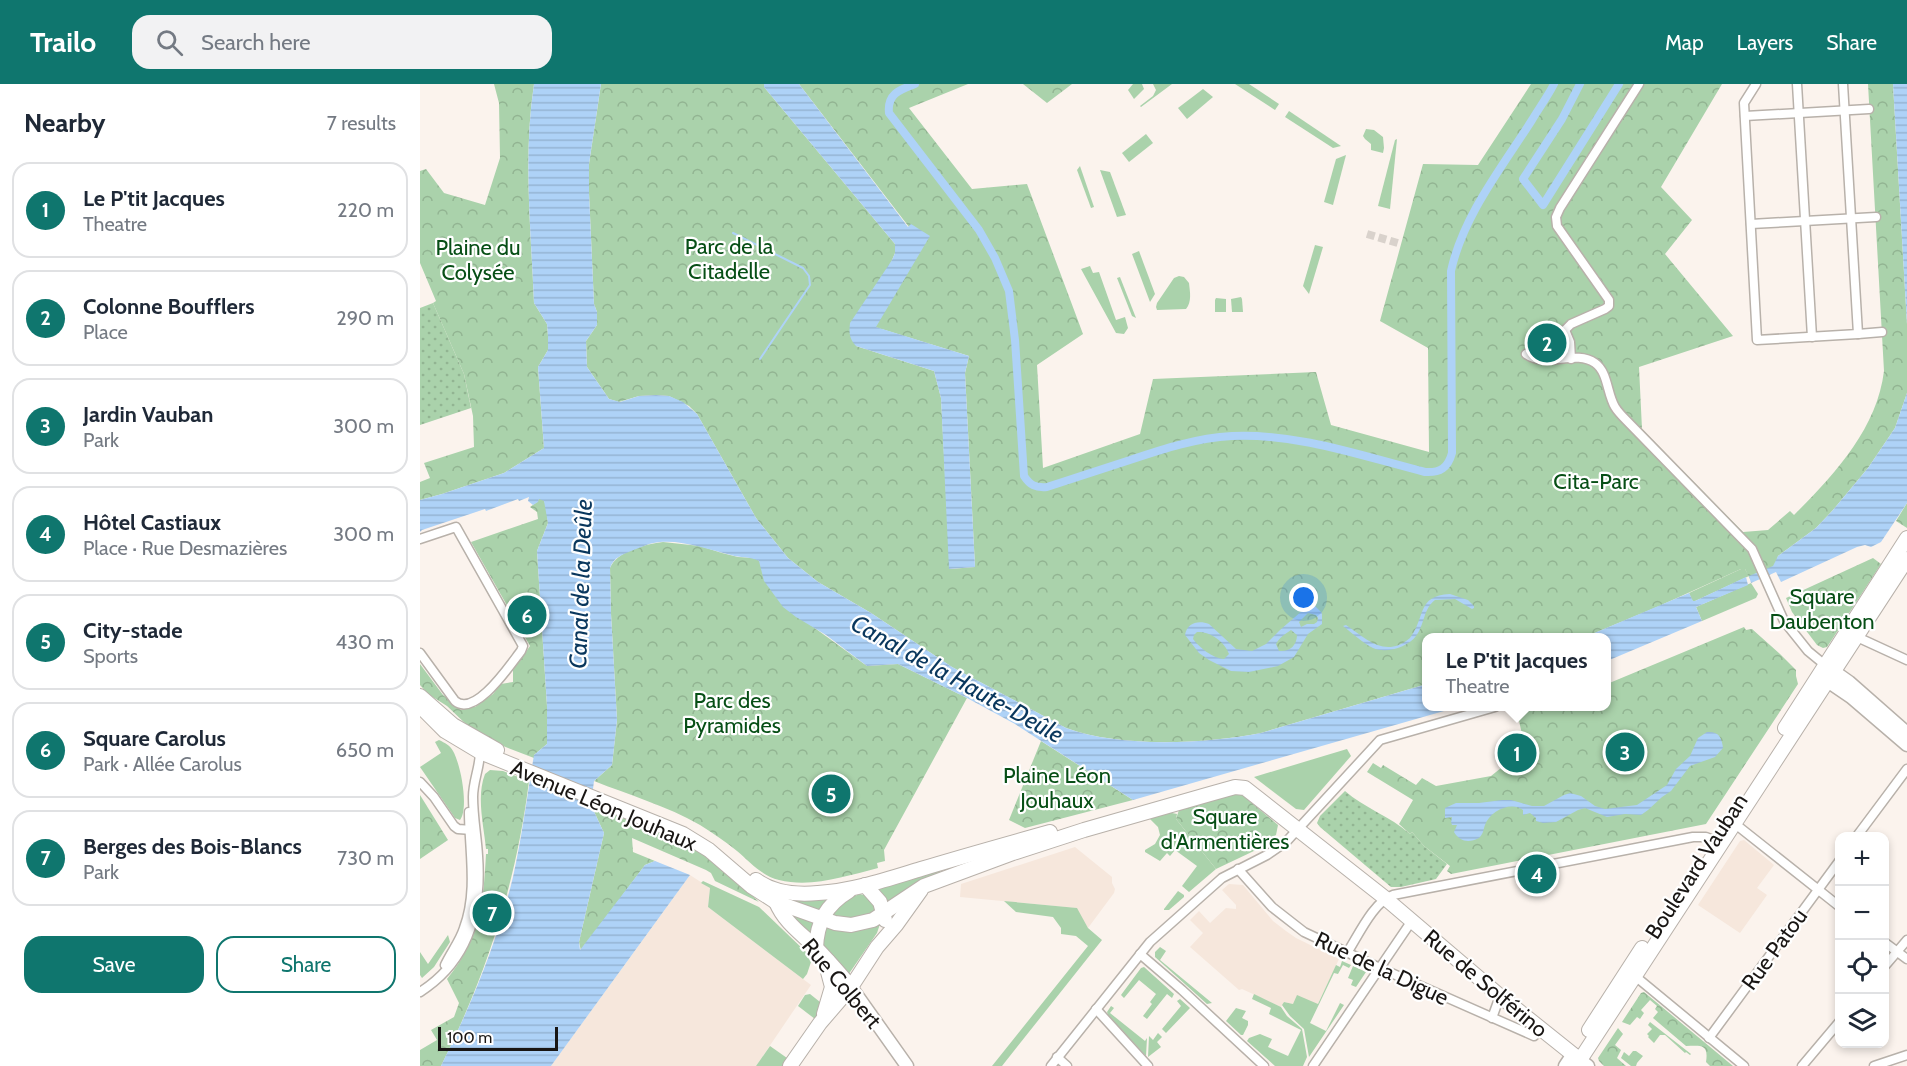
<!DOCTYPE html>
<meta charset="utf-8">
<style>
body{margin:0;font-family:Cabin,sans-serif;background:#f2f2f3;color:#1f2937}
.controls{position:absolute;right:18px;bottom:18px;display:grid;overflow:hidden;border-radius:12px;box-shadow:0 3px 9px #0003}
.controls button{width:54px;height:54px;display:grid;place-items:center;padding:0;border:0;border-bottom:2px solid #e0e1e3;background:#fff;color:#1f2937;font:30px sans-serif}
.scale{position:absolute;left:18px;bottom:15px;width:120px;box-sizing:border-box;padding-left:6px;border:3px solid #191614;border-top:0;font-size:16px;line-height:21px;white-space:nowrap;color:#191614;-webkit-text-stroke:4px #fff;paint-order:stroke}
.you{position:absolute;left:884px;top:514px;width:21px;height:21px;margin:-15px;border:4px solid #fff;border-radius:50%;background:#1a73e8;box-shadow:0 0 0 9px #1a73e833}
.badge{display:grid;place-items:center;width:39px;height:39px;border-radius:50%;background:#0f766e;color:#fff;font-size:20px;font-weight:700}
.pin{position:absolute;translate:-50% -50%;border:3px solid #fff;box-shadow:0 2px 6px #0006}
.popup{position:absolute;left:1002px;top:549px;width:189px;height:78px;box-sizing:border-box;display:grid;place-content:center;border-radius:12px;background:#fff;filter:drop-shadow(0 2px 4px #0005);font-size:20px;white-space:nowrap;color:#747a83}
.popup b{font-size:22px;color:#1f2937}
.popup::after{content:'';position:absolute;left:50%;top:100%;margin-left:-12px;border:12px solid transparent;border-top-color:#fff}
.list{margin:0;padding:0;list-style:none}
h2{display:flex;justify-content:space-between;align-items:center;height:78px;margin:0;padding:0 24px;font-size:26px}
h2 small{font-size:20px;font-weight:400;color:#747a83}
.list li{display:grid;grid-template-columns:39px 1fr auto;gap:18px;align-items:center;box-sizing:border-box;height:96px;margin:0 12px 12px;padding:0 12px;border:2px solid #e0e1e3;border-radius:18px}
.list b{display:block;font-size:22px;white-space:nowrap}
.list p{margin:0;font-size:20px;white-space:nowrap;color:#747a83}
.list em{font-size:20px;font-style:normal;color:#747a83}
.actions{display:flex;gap:12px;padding:18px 24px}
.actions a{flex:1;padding:14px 0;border:2px solid #0f766e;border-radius:18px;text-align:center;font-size:21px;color:#0f766e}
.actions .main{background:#0f766e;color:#fff}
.icon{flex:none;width:33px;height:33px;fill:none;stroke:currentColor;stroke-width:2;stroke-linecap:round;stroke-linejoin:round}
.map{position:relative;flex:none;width:1487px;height:982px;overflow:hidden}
header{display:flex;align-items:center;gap:36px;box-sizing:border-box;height:84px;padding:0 30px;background:#0f766e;color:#fff}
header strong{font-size:28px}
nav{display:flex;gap:33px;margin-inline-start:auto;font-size:21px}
.search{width:420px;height:54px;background:#f2f2f3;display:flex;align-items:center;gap:15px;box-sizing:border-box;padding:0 21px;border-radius:18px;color:#747a83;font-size:22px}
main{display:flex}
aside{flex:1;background:#fff}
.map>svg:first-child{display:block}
.built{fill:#f6e7dc}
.grass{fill:#aad2ab}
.park{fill:url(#park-crowns)}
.garden{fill:url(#garden-dots)}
.water{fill:url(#water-rules);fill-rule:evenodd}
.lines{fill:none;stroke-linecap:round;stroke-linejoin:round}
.stream{stroke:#aed2f7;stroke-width:2}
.canal{stroke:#aed2f7;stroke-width:8}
.street-tunnel{stroke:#d9d2cc;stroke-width:8;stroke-dasharray:8 4;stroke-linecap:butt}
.street-casing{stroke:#b8b1aa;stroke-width:11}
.secondary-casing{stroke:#b8b1aa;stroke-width:15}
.primary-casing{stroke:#b8b1aa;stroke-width:16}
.street{stroke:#fff;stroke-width:8}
.secondary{stroke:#fff;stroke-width:12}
.primary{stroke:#fff;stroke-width:14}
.labels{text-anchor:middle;stroke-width:4.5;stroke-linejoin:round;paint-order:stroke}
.park-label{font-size:22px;fill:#074f16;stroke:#fff}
.street-label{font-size:22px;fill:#191614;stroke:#fff}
.water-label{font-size:24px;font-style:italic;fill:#09375d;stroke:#fff}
</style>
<header>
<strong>Trailo</strong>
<div class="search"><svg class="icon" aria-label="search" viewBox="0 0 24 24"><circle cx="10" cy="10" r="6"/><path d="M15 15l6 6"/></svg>Search here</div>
<nav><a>Map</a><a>Layers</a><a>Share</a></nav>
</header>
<main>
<aside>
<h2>Nearby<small>7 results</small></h2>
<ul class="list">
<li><span class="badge">1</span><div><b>Le P'tit Jacques</b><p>Theatre</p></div><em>220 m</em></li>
<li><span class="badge">2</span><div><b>Colonne Boufflers</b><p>Place</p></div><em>290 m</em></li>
<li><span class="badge">3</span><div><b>Jardin Vauban</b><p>Park</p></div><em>300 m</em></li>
<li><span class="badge">4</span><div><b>Hôtel Castiaux</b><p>Place · Rue Desmazières</p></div><em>300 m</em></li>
<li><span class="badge">5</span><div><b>City-stade</b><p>Sports</p></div><em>430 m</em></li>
<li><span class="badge">6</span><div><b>Square Carolus</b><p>Park · Allée Carolus</p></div><em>650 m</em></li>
<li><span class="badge">7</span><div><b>Berges des Bois-Blancs</b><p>Park</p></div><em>730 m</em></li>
</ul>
<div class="actions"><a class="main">Save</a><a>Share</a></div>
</aside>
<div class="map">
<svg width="1487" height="982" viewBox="0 0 1487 982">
<defs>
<pattern id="park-crowns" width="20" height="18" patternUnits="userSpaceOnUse" patternTransform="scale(1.5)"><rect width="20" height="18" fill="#aad2ab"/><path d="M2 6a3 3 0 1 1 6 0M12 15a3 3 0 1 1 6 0" fill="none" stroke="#92b492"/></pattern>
<pattern id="garden-dots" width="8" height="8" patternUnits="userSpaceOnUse" patternTransform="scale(1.5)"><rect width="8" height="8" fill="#aad2ab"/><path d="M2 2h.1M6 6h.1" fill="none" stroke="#92b492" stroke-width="1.8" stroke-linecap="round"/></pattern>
<pattern id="water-rules" width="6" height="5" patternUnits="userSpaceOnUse" patternTransform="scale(1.5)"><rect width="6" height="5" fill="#aed2f7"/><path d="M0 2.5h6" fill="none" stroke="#95b4d3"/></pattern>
</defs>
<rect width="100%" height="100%" fill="#fbf3ed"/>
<!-- built -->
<g class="built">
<polygon points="1324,756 1354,781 1337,804 1347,811 1320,849 1278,821 1320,757"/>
<polygon points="655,763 692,793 692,799 695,805 694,809 668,844 656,824 540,813 541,800"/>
<polygon points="270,791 290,804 288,823 391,901 336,982 131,982"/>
<polygon points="809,800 823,801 853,837 866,847 876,854 919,875 898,920 873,920 864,918 861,923 822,905 819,906 770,863 783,849 770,836 779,827 790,839 806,824 816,825 816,821 802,806"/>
</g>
<!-- grass -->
<g class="grass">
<polygon points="713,0 722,0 724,5 714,15 708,6"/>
<polygon points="733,0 752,0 721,23 720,22 733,12 736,6"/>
<polygon points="815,0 829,0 859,20 855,26"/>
<polygon points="783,5 793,13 767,35 758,24"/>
<polygon points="869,27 921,62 913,64 865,33"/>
<polygon points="946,45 954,46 963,53 964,64 963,69 951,66 951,60 945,55 943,52"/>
<polygon points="726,50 733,59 709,78 702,69"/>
<polygon points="977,55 970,125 958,122 975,56"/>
<polygon points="926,71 913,121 904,118 916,75"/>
<polygon points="660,82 674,123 671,124 657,86"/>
<polygon points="680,86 690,88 706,131 697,133"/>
<polygon points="895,161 903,163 889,210 883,202"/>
<polygon points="719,167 735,210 730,218 712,170"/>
<polygon points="670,182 673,189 679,188 696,236 705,233 708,244 704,250 696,249 661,185"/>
<path d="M759 192 764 193 769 199C770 208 772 218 766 225L737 226 736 223 737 219 754 194Z"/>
<polygon points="700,193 716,234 712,232 697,194"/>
<polygon points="821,213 822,215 823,228 812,228 811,215"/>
<polygon points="796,214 806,215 806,228 795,228 795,216"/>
<polygon points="1321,485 1325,485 1329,492 1273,518 1269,509"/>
<polygon points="1331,499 1338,510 1336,514 1282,537 1276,523"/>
<path d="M19 656C25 659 30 661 33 667 41 681 49 724 40 736L35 734 0 683 21 669 15 658Z"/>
<polygon points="927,665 931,672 884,726 876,725 834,693"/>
<polygon points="747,728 757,730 756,735 796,785 769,808 762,802 777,782 755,766 750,772 747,769 740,777 725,768 725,766 735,760 740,751 738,743 729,734"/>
<polygon points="522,784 523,786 469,819 459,805 459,803"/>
<polygon points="283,797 339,823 386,868 391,878 387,890 383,895 288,823 290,804 281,799"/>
<polygon points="758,807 764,811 764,813 749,826 744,826 744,825"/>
<polygon points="415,809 399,828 353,811"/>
<polygon points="440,810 448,812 460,826 439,835 409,832 426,815"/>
<polygon points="584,817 657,824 668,844 682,856 582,982 572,982 668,862 656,852 641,850 641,844 633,833 596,828"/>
<polygon points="369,830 394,838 392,853"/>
<path d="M460 840 457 849 426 894 402 861 404 842C425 849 440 849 460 840Z"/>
<polygon points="28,851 30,858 14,883 2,894 0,891 0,868 8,880"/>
<polygon points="740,863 746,867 740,876 792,919 787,920 735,873 735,868"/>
<polygon points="922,877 931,881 929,884 923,881 918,890 914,889 890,939 906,947 920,919 924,921 889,973 884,945 870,932 862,921 864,918 873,920 877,911 898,920 916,881 920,883"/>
<polygon points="933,882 946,888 936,903 931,901 933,896 928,894"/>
<polygon points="724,883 754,910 752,914 747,910 727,935 723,932 732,920 730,918 736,910 719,896 704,914 701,911 721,884"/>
<polygon points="390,910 400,918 400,929 395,935 378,922 385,911"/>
<polygon points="834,910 861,923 867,932 882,945 887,973 883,982 855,982 827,957 829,954 840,950 852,955 848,963 868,972 881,946 849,930 851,924 832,915"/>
<polygon points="760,915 770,924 746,949 742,945 761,922 757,917"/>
<polygon points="691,922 694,924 690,929 725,957 727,954 726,972 688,931 687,928"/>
<polygon points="816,924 826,927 822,934 828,937 828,941 823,951 821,951 806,937"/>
<polygon points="1230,938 1271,970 1270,971 1266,968 1265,969 1245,951 1240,951 1234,959 1228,953 1229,952 1227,950 1232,945 1228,941"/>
<polygon points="738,949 742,953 737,958 741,963 728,973 729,952 733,956"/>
<polygon points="350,962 367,974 364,982 336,982"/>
<polygon points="1213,967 1216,967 1223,972 1217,979 1216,982 1211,982 1201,974 1204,968 1209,972"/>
</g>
<!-- park -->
<g class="park">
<path d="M74 0H114C103 72 111 146 114 219L127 240 128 252V266L118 283 124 364 84 389 22 410 0 416V398L10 394 4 379 54 363 53 332 44 290 13 219 16 217 0 179V87L6 85 24 109 65 121 80 74 79 19Z"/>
<path d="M181 0H344V3L475 160V169L436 262 514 287 521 314 530 485 555 483 545 289 549 272 455 243 489 143 379 0H548L489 24 552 105 607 100 663 250 617 281 623 384 720 350 733 295 896 288 911 341 1009 368 1008 264 960 237 1003 80 1058 81 1111 0H1302L1241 103 1272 136 1245 170 1313 252 1219 283 1222 345 1323 448 1348 446 1370 427 1374 431C1414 391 1457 345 1464 287L1448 0H1473L1487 240V309L1475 344 1448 384 1413 426 1396 444 1358 472 1355 485 1330 495 1325 485H1321L1237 523 1165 553 1007 554V600L841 649C785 660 700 664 646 644L532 583 451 529 398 498 368 474 336 434 277 330 269 322 249 312 236 311 219 312 199 318 189 315 167 283 166 257 177 241V228L174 220 169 109V80Z"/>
<polygon points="603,0 652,0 627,19"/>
<polygon points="119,415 123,415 126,421 128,439 117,467 127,622 127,660 114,671 114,674 78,660 50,644 27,622 8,610 0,601 0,580 23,611 41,626 50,622 55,623 73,610 81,600 93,598 93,586 110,562 51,458 118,435 117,428 110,423 117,418"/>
<polygon points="1487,419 1487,444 1476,437"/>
<path d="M243 458 280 462 302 469 318 473 335 474 339 477 392 542 447 582 478 580 547 614 464 766 465 777 457 779 458 784C426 792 392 804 359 796 342 792 330 778 317 767 306 758 293 749 280 741 247 722 209 711 174 697L192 681 197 636 191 530 190 484C197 467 226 460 243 458Z"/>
<polygon points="1453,474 1461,480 1413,554 1407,563 1403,564 1397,561 1372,528 1366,514"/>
<polygon points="1324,543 1326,546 1332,545 1360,570 1376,586 1376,592 1378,600 1286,740 1031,790 1027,787 1030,782 1004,762 992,748 990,750 979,740 993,716 947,688 953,679 961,684 963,681 996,701 1002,694 1016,702 1071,692 1086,680 1075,666 1089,657 1088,654 1102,650 1097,628 1115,623 1187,622 1187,600"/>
<polygon points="621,657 713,716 605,744 589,736"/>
<path d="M70 686 83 687 109 697C96 800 67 889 21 982H0V966L17 956 11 946 34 933 39 919 27 895C61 853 63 822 66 770H68V765H66C64 742 56 713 65 690Z"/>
<polygon points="820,709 858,741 856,751 836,766 796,785 756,735 760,723"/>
<polygon points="0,711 28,756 0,775"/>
<polygon points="171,721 271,762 303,784 339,818 295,797 291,789 286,786 212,754 213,768 235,777 225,781 161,867 159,858 184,749"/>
<path d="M1224 908 1313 982H1290L1286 978C1289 959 1280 962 1266 962L1233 934 1238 928 1235 925 1237 922 1230 916 1221 926 1224 929 1220 935 1217 933 1210 941 1202 938 1221 909Z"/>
<polygon points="1198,944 1203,950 1195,961 1201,966 1197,974 1206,982 1184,982 1179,977 1178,974"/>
</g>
<!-- garden -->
<g class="garden">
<polygon points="13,219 44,290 51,324 0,341 0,224"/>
<path d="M925 707C944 724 970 732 990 750L992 748 1004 762 1027 780 1016 795 981 803H971L900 743 897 739 900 732Z"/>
</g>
<!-- water -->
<g class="water">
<path d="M114 0H181L169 80V109L174 220 177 228V241L166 257 167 283 189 315 200 318 219 312 236 311 249 312 263 318 277 330 336 434 368 474 398 498 451 529 532 583 646 644C700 664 785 660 841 649L1007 600V622L1038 623 713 716 595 640 547 614 478 580 447 582 406 551 376 533 363 523 344 497 339 477C330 472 320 474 311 471 285 465 256 453 229 460 223 462 217 465 211 467 202 471 194 473 190 484L191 530 197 636 192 681 174 697 171 721 184 749 159 858 160 866 225 781 235 777 270 791 131 982H21C51 921 77 859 93 793 102 753 107 712 114 671L127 660V622L117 467 128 439 124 417 119 415 118 418 113 421 108 417 109 413 99 417 98 415 66 427 65 425 2 446 0 448V416L22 410 84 389 124 364 118 283 128 266V252L127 240 114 219C111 146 103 72 114 0Z"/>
<path d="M344 0H379L488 143 491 140 510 152 456 243 549 272 545 289 555 483 529 485 521 314 514 287 436 262C429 254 429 249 430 239L472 176 475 169V160L344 3Z"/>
<polygon points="1473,0 1487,0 1487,240"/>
<polygon points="1487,309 1487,419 1461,458 1451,463 1445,461 1437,463 1361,498 1356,488 1331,499 1329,492 1353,482 1358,472 1396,444 1413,426 1448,384 1475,344"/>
<polygon points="1326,493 1328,501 1276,523 1282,537 1187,577 1187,554 1165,553 1269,509 1273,517 1275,517"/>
<path d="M1030 510 1048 516 1054 522V524L1052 525 1035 515 1015 516C1003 525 1005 540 996 552 988 563 966 570 953 564 943 559 932 549 923 542L926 541C947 555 965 575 990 554 1006 533 996 512 1030 510Z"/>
<path d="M890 520 894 521 902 529V540L888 550 874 573 858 582 829 588 811 587 789 576 779 569 765 551C767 539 778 536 789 540L816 565 832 567 846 560 860 546ZM888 529 896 531 898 534 897 538 894 540H887L881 543 879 538ZM871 546 877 551C877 562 869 568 859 567L856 560C860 553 864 551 871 546ZM777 548C790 547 805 558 809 570L804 575C792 574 780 564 773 555L774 551Z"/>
<path d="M1287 648C1299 647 1302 654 1303 664L1295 673 1270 682 1251 707 1242 713 1228 726 1221 731 1205 730 1187 733 1165 724 1158 726 1136 738 1123 739 1116 737V734L1110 729 1103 731V726C1091 717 1070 727 1065 741 1063 746 1064 749 1059 754 1049 759 1040 758 1034 748L1037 741H1032L1031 738 1032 733 1025 734V724L1036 719H1059L1082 716H1091L1112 722H1124L1144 711 1150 709 1161 712 1175 722 1185 725 1217 721 1247 701 1256 685 1270 672 1278 654Z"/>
</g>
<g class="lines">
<!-- stream -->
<polyline class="stream" points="313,149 383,184 389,192 390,201 340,275"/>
<!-- canal -->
<g class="canal">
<path d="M495 0C479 6 467 10 469 29L559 146 575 174 589 207 595 256 604 392C610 401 615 404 627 403 655 394 682 385 710 376 743 365 776 354 812 352 878 349 942 372 1005 388 1020 389 1028 384 1032 369L1031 187C1043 132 1082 83 1112 36 1119 24 1128 12 1134 0"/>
<polyline points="1160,0 1142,35 1103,95 1123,121 1199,0"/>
</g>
<!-- street-tunnel -->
<polyline class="street-tunnel" points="947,150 981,160"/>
<defs>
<g id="street">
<polyline points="1336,0 1324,19 1337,256 1438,250 1423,0"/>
<polyline points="1377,0 1392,253"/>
<polyline points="1325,32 1449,25"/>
<polyline points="1331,140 1456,133"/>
<polyline points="1438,250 1462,248"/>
<path d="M1106 270C1126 285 1155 265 1175 279 1188 288 1187 310 1195 323 1198 328 1203 333 1207 337L1332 465 1364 537 1388 567 1405 581"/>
<polyline points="1151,275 1150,258 1145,246 1151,240 1185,225 1189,222 1189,216 1137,142 1136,133 1140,124 1219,0"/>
<path d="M0 455 36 443 103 562 101 567C90 581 55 634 35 617L0 569"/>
<polyline points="1437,553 1487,576"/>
<polyline points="0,698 14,713 34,742 38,745 52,746"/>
<polyline points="1314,739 1420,823"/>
<polyline points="1437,752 1487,685"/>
<polyline points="818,785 852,823 884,848 960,884 1114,952 1121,945"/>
<polyline points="1464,858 1487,875"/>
<path d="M927 869C938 852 954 817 973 811L1273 753H1286L1301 759"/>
<polyline points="720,870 762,906 844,982"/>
<path d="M25 881C31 868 40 857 44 844 58 807 49 766 49 728"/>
<polyline points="1464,883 1487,856"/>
<polyline points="1215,892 1324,982"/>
<path d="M0 908C49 877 62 827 58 772 57 753 53 733 53 713 53 697 60 683 60 668"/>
<polyline points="676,925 728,982"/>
<polyline points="1072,934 1080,912"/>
<polyline points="1289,954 1420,776"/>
<polyline points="637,973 647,982"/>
<polyline points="631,982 730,858 802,794 847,771 866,758 960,656 1075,623"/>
<polyline points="893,982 991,838"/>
<polyline points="1382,982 1420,937"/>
<polyline points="1454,982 1487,971"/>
</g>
<g id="secondary">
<polyline points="1487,649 1429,598 1405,581 1404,589 1406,596 1431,613 1487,661"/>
<polyline points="431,903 487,982"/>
<polyline points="1145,982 1153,970"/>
<polyline points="1156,982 1160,976 1168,982"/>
</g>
<g id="primary">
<polyline points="0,612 33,641 77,666"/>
<polyline points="0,622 25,647 60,668 263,750 289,766 331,802 356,818 415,839 431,841 453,836 504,802 593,769 664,746 790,710 815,703 825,704 965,814 1080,912 1160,976 1487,475"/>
<polyline points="1365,644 1487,454"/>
<path d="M336 796C354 809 377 811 398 809 433 807 468 795 501 785 544 772 587 760 630 748"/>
<polyline points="445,801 460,818 465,836"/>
<path d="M356 818C365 839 381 849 396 864 408 876 420 890 431 903"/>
<path d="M396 864C397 838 406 821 429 807"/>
<polyline points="404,930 412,903 407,884 408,877"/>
<polyline points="1169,946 1222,864"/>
<polyline points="370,982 400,939 431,903 457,863 476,841 501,806"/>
</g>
</defs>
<!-- street casing -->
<use href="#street" class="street-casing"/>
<!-- secondary casing -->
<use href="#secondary" class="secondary-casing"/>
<!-- primary casing -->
<use href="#primary" class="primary-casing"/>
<!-- street -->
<use href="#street" class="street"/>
<!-- secondary -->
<use href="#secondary" class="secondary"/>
<!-- primary -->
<use href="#primary" class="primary"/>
</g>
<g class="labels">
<!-- park labels -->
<g class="park-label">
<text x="309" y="170">Parc de la<tspan x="309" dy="25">Citadelle</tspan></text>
<text x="58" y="171">Plaine du<tspan x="58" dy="25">Colysée</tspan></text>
<text x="1176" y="405">Cita-Parc</text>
<text x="1402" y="520">Square<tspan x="1402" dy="25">Daubenton</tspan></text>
<text x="312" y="624">Parc des<tspan x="312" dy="25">Pyramides</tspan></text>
<text x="637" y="699">Plaine Léon<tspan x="637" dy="25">Jouhaux</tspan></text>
<text x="805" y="740">Square<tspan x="805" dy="25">d'Armentières</tspan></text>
</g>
<!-- street labels -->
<g class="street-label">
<text transform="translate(184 721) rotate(23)" y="8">Avenue Léon Jouhaux</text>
<text transform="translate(1276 782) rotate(-57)" y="8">Boulevard Vauban</text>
<text transform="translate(1354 865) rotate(-54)" y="8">Rue Patou</text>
<text transform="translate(962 884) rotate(25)" y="8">Rue de la Digue</text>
<text transform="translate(422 899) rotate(50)" y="8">Rue Colbert</text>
<text transform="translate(1066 899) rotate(40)" y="8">Rue de Solférino</text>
</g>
<!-- water labels -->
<g class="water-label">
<text transform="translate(161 500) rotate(-88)" y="8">Canal de la Deûle</text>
<text transform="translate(537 595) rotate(29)" y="8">Canal de la Haute-Deûle</text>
</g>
</g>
</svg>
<div class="controls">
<button>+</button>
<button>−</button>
<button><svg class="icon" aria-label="locate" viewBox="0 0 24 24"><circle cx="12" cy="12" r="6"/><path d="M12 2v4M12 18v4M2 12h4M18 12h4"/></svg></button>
<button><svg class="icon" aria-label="layers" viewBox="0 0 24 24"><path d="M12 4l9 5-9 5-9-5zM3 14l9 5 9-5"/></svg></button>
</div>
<div class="scale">100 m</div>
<div class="you"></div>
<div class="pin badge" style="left:1097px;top:669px">1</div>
<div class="popup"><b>Le P'tit Jacques</b>Theatre</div>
<div class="pin badge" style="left:1127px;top:259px">2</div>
<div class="pin badge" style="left:1205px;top:668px">3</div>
<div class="pin badge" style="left:1117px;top:790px">4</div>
<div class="pin badge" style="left:411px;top:710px">5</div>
<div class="pin badge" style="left:107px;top:531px">6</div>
<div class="pin badge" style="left:72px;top:829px">7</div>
</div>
</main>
